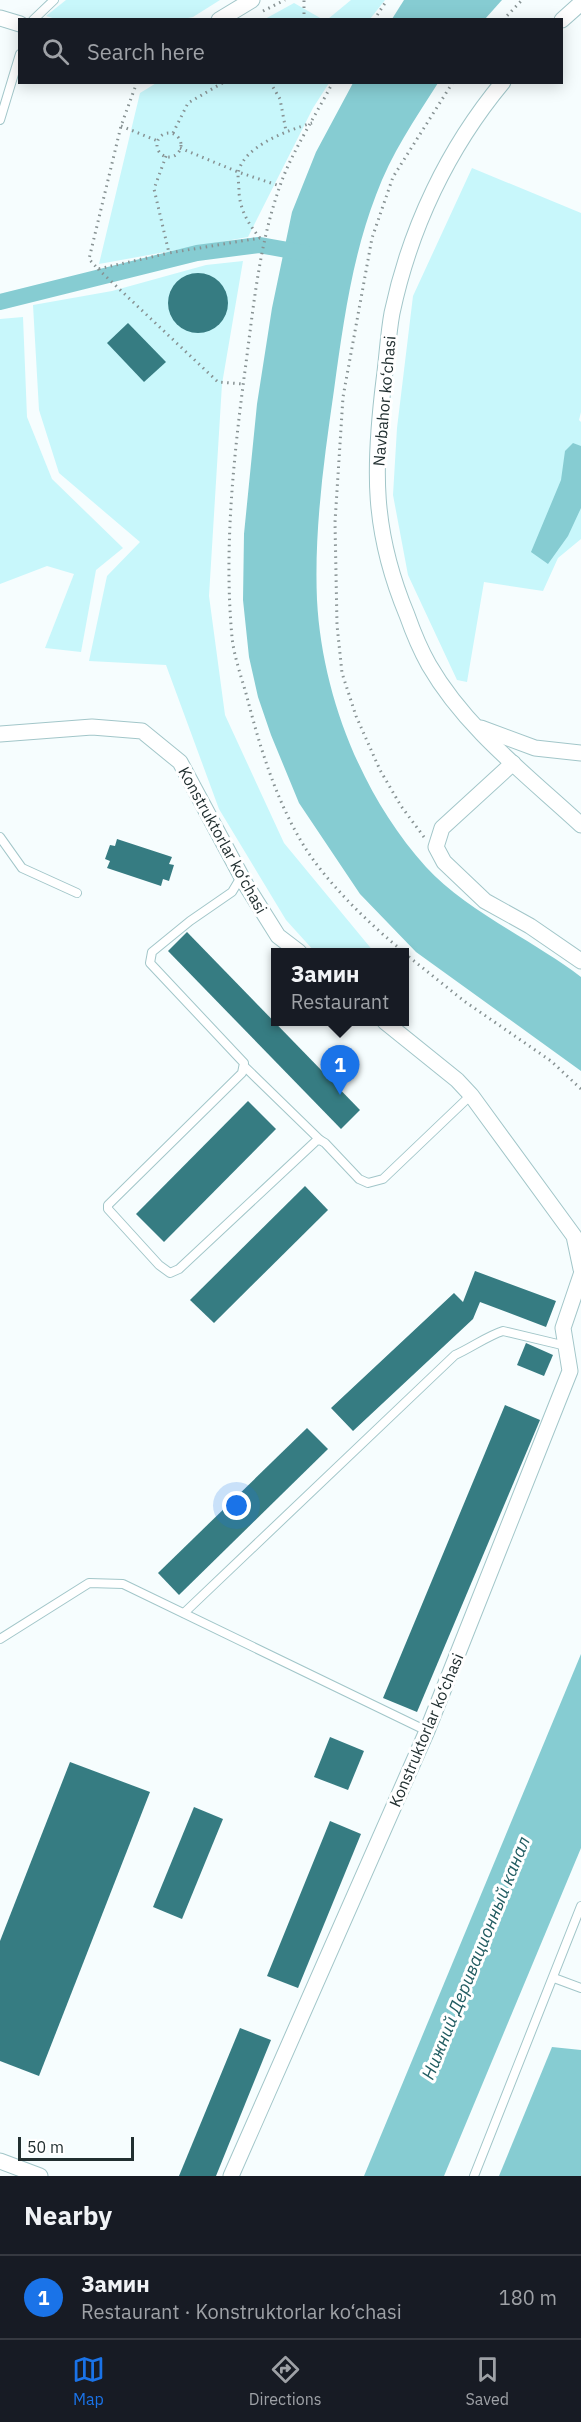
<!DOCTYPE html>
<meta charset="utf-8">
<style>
body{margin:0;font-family:"IBM Plex Sans",sans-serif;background:#242831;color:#f1f3f6}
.scale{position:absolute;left:18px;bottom:15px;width:116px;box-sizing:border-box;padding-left:6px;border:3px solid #212f30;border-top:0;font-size:16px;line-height:21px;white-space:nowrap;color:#212f30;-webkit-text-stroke:4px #fff;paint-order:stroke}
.you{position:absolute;left:237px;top:1506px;width:21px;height:21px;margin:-15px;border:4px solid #fff;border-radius:50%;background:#1a73e8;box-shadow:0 0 0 9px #1a73e833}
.badge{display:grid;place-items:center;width:39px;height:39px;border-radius:50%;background:#1a73e8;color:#fff;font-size:20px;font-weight:700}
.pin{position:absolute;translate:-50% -50px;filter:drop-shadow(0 2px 3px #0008)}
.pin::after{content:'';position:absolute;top:32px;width:21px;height:18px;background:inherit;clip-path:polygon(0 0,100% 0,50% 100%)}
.popup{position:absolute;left:271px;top:948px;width:138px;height:78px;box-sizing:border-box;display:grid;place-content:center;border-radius:0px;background:#171b24;filter:drop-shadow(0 2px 4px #0005);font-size:20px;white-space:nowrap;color:#9ea1a6}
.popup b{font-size:22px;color:#f1f3f6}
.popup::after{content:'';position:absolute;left:50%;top:100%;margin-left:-12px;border:12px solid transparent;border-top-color:#171b24}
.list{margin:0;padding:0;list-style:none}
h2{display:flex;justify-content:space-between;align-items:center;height:78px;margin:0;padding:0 24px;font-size:26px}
h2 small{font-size:20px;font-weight:400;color:#9ea1a6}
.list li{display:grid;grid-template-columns:39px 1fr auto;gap:18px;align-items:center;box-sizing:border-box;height:84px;padding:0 24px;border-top:2px solid #363941}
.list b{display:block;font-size:22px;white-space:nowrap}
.list p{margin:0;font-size:20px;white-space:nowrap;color:#9ea1a6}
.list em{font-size:20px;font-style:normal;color:#9ea1a6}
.icon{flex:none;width:33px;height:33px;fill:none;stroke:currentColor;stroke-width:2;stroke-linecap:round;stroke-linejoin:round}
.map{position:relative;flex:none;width:581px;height:2176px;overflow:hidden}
.search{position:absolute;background:#171b24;box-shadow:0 3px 15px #0003;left:18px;right:18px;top:18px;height:66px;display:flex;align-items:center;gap:15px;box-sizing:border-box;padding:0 21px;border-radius:0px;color:#9ea1a6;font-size:22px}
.sheet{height:162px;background:#171b24}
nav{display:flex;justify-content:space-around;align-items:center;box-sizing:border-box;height:84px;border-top:2px solid #363941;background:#171b24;font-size:16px;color:#9ea1a6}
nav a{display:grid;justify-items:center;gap:3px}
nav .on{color:#1a73e8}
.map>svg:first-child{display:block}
.green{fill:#c8f7fb}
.water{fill:#86ccd2}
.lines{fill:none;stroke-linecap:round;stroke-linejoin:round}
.canal{stroke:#86ccd2;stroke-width:16}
.building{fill:#367c82}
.service-casing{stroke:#a2c6c9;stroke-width:10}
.minor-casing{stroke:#a2c6c9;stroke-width:17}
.path{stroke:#879293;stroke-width:3;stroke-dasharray:1.5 4.5;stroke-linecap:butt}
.service{stroke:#fff;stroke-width:8}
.minor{stroke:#fff;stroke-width:15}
.labels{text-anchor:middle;stroke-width:6;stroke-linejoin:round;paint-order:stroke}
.street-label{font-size:16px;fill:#212f30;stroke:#fff}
.water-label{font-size:18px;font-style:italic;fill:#235d62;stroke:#fff}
</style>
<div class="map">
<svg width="581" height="2176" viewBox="0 0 581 2176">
<rect width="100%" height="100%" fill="#f6fdfe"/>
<!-- green -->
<g class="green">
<polygon points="66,0 220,0 193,17 183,19 59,20 46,16"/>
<polygon points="351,0 385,0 370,19 328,19"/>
<polygon points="294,3 322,19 265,19"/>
<polygon points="158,82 329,83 313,108 248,237 99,264 140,93"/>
<polygon points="472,168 581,213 581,412 579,420 581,422 581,539 558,558 543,591 484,582 467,682 457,680 408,575 393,495 397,428 413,296"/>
<polygon points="243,261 222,384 209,596 225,715 284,843 374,952 315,952 286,920 219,809 166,665 89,661 107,576 140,542 59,473 39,410 33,305 112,291 206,265"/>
<polygon points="23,317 27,417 52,479 123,548 96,570 81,652 45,648 74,574 47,566 0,584 0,319"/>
</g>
<!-- water -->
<g class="water">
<polygon points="404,0 502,0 485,19 392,19"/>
<path d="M353 83H438C415 119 391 154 376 195 352 257 343 325 334 390 324 459 314 531 317 600 322 695 362 796 426 867 465 910 534 941 581 977V1071L416 952 360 894 299 803 271 735 258 697 249 657 243 600 244 534 257 404 272 308 292 212 316 152Z"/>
<polygon points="573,443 581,446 581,508 568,536 548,564 531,552 561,480 565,451"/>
<polygon points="581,1654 581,1848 444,2176 364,2176"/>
<polygon points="552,2047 581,2050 581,2176 499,2176"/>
</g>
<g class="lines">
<!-- canal -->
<polyline class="canal" points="0,302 197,253 259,245 304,253"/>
</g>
<!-- building -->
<g class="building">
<circle cx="198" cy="303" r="30"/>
<polygon points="128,323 166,362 144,382 107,343"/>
<polygon points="117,839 172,857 169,864 174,865 169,881 163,879 161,886 107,868 110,861 105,859 110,845 115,846"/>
<polygon points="187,932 360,1110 341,1129 168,951"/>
<polygon points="248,1101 276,1129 164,1242 136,1214"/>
<polygon points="305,1186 328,1210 214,1323 190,1300"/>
<polygon points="475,1271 556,1301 546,1327 480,1302 473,1319 353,1431 331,1408 454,1293 463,1302"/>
<polygon points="526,1343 553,1355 544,1376 517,1365"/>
<polygon points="505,1405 540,1420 417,1712 383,1698"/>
<polygon points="307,1428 328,1449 179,1595 158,1573"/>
<polygon points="330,1737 364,1751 348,1790 314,1777"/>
<polygon points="70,1762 150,1792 39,2076 0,2061 0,1941"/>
<polygon points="194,1807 223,1819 182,1919 153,1907"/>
<polygon points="330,1821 361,1834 298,1988 267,1976"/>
<polygon points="240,2028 271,2040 216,2176 179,2176"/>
</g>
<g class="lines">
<defs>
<g id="service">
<polyline points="33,20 54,0"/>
<polyline points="0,120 20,54"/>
<polyline points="0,837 22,868 77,893"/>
<polyline points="241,877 232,892 190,921 152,952 150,963 244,1063 242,1073 108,1205 108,1209 159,1265 170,1273 179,1269 316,1141 320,1140 325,1143 359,1179 368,1183 383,1179 471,1095"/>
<polyline points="245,1067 320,1140"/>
<path d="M184 1613 455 1355C471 1348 487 1336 503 1331L566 1346"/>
<polyline points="0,1639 89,1583 123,1584 427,1731"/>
<polyline points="554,1978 581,1988"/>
<polyline points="474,2176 581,1906"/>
</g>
<g id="minor">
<polyline points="0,18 20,24"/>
<polyline points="219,20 252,0"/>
<polyline points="562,20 581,3"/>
<path d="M503 82C448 148 410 228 392 313 388 335 387 358 384 380 373 469 372 531 407 615 413 632 420 649 429 665 466 729 527 775 581 825"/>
<polyline points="481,728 535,748 581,753"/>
<polyline points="0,734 92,727 142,731 180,762 246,885 278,936 299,952"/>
<polyline points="513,763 442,828 436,847 444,862 485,901 530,926 581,961"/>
<polyline points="385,1022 457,1080 471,1095 574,1236 581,1269"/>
<polyline points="0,2161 40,2176"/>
<polyline points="231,2176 427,1731 570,1371 563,1328 581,1275"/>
</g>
</defs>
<!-- service casing -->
<use href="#service" class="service-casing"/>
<!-- minor casing -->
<use href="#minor" class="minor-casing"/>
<!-- path -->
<g class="path">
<polyline points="263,11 285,0"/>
<polyline points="304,20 304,0"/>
<polyline points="374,20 387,0"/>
<polyline points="503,20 522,0"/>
<polyline points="137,82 121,126 89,259 98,269 169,253"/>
<polyline points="270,82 280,99 286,131"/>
<path d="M333 82C317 113 292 152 281 183 258 246 253 313 244 378 233 463 224 552 232 637 234 658 243 681 248 701 261 751 277 802 304 846 327 883 370 925 404 952"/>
<polyline points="121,126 158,141"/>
<polyline points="173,133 188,103 224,82"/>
<circle cx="169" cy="145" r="12"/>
<polyline points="180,148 238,172 280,186"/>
<polyline points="166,156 154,189 169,253 260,238"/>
<path d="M260 238C249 225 240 210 239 192 239 186 238 179 238 174 242 146 289 130 312 123"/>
<polyline points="98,269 218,382 243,384"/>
<polyline points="424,837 401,806 380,770 356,716 342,673 337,625 335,522 343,397 372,238 393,177 453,82"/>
<polyline points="404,953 464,1001 551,1061 581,1089"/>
</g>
<!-- service -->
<use href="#service" class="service"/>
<!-- minor -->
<use href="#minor" class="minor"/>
</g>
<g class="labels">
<!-- street labels -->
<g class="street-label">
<text transform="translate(384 401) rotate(-85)" y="6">Navbahor ko‘chasi</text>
<text transform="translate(223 840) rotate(61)" y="6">Konstruktorlar ko‘chasi</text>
<text transform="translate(426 1730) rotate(-67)" y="6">Konstruktorlar ko‘chasi</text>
</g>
<!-- water labels -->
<g class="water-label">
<text transform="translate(476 1958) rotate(-68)" y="6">Нижний Деривационный канал</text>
</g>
</g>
</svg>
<div class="scale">50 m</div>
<div class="you"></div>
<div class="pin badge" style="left:340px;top:1095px">1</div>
<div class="popup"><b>Замин</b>Restaurant</div>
<div class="search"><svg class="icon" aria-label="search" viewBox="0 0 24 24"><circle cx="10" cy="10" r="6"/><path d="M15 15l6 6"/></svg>Search here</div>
</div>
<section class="sheet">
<h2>Nearby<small></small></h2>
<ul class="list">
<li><span class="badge">1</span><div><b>Замин</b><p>Restaurant · Konstruktorlar ko‘chasi</p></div><em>180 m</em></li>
</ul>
</section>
<nav>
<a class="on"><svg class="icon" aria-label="map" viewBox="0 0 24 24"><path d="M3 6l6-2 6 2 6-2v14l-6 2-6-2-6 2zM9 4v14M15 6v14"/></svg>Map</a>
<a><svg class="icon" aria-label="directions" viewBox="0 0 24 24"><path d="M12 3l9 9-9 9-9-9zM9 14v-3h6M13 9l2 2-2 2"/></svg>Directions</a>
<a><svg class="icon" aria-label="saved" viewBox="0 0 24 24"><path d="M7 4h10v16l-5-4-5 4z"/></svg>Saved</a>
</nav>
